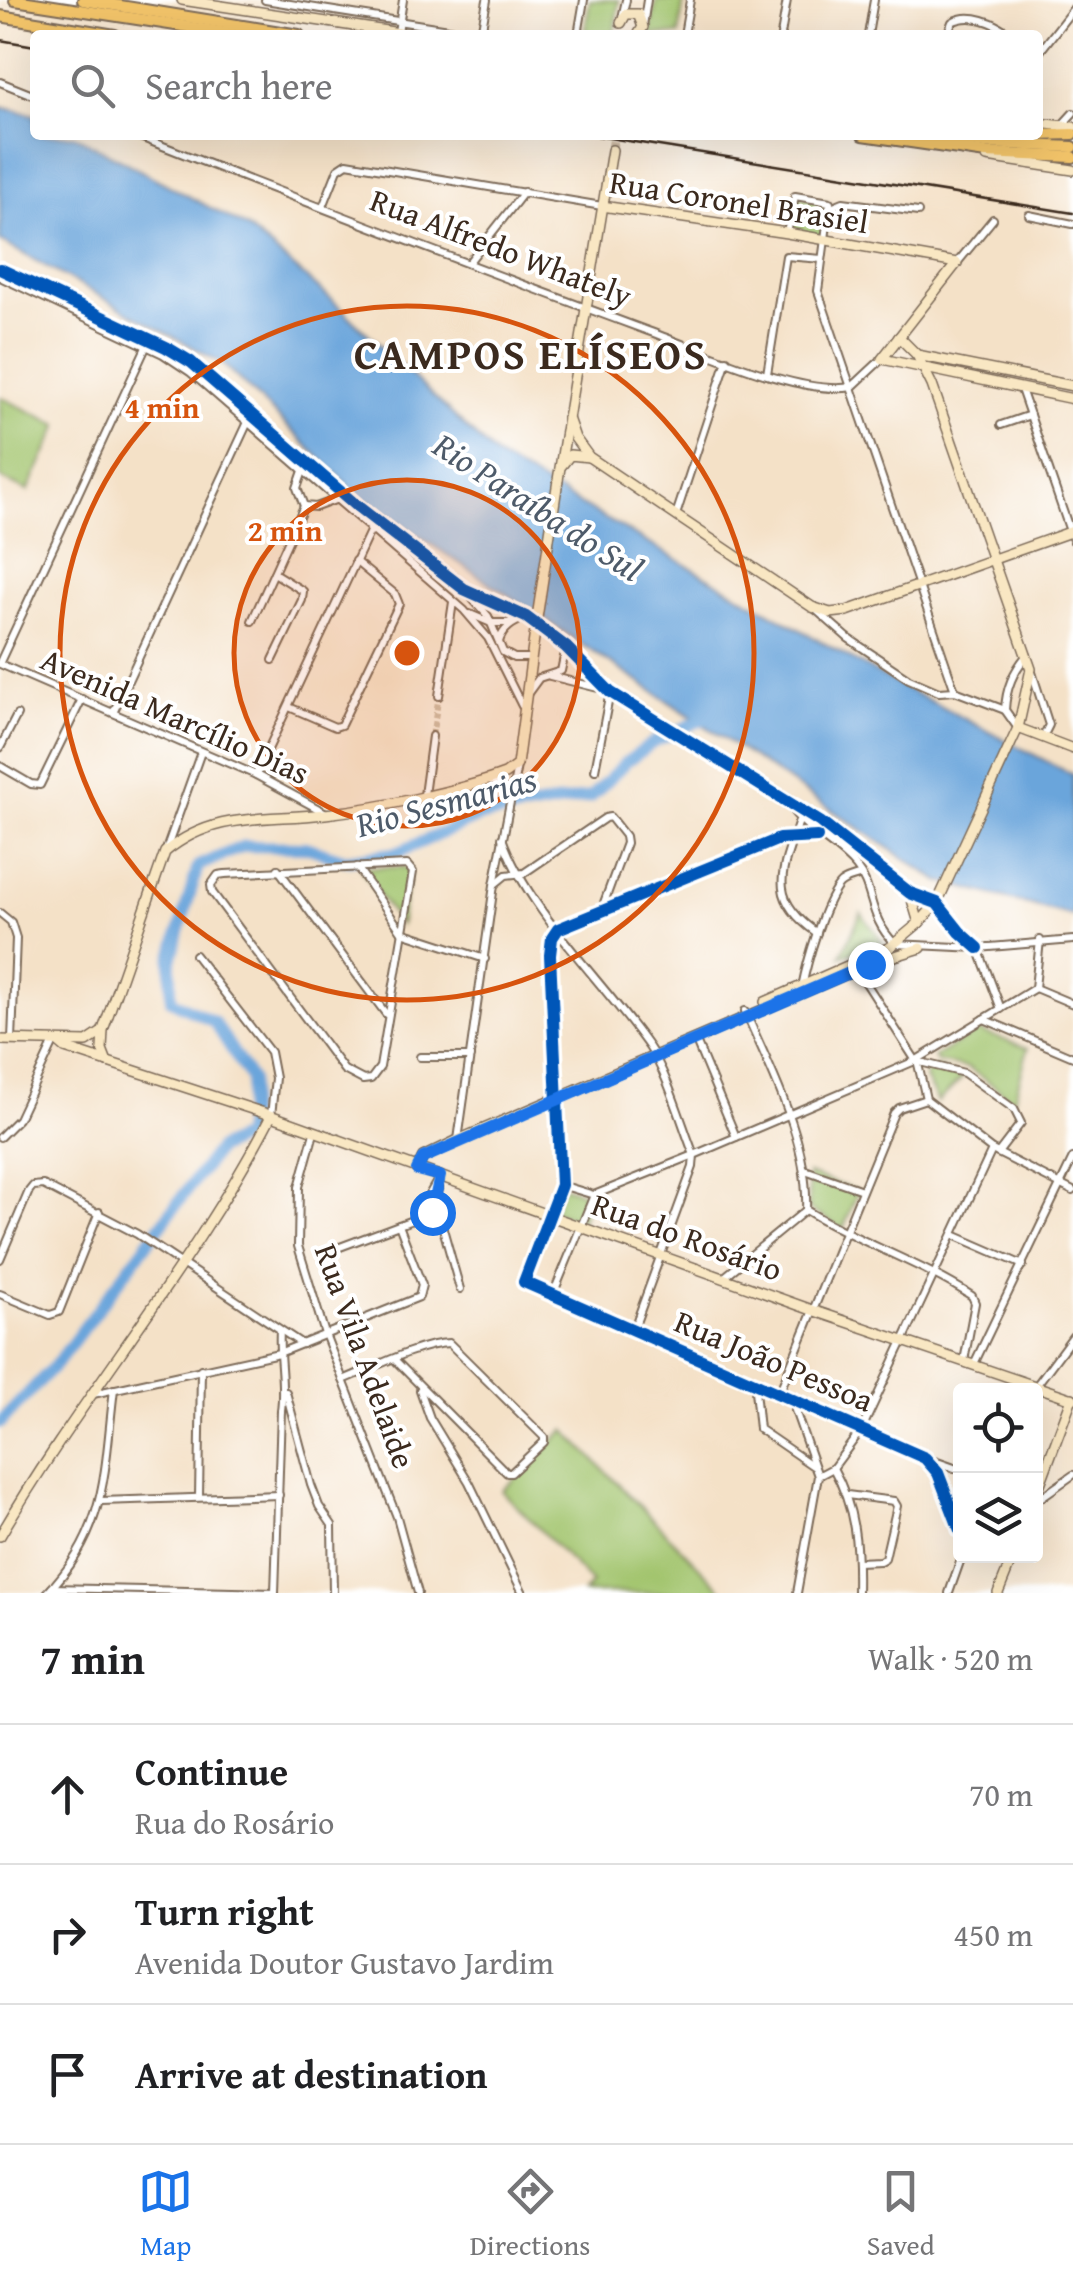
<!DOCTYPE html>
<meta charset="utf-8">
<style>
body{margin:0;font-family:"Gentium Book Plus",serif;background:#f6f6f6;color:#202124}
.controls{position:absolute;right:30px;bottom:30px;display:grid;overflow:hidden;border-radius:10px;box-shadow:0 10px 40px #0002}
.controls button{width:90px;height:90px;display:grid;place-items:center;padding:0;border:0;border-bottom:2px solid #e0e0e0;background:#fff;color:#202124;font:50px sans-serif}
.stop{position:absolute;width:30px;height:30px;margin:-22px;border:8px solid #1a73e8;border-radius:50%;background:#fff}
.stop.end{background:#1a73e8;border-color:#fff;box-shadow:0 2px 10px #0008}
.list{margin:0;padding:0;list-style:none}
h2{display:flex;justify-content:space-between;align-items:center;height:130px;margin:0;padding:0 40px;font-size:42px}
h2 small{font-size:32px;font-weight:400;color:#757577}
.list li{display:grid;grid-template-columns:65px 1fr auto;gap:30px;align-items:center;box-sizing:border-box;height:140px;padding:0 40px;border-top:2px solid #e0e0e0}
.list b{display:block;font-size:38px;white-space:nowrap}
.list p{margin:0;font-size:32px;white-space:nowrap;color:#757577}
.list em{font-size:32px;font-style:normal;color:#757577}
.icon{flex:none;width:55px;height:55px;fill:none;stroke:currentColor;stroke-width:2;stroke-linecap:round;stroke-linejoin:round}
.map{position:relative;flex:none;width:1073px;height:1593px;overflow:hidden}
.search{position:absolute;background:#fff;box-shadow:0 10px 40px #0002;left:30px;right:30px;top:30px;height:110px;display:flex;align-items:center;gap:25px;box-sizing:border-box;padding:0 35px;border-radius:10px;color:#757577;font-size:38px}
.sheet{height:550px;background:#fff}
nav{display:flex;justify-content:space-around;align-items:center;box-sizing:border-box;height:140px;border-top:2px solid #e0e0e0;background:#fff;font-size:28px;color:#757577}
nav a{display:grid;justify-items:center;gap:5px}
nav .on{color:#1a73e8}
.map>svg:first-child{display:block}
.green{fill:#a3c56e;stroke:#6f7846;stroke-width:2.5}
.water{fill:#6ba5db;stroke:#53687c;stroke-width:2.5}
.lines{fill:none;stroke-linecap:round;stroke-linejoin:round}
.river{stroke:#6ba5db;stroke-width:12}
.street-tunnel{stroke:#cfbca5;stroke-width:6;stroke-dasharray:6 3;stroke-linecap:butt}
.secondary-tunnel{stroke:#cfbca5;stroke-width:9;stroke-dasharray:9 4.5;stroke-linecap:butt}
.street-casing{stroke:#7c6a59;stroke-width:10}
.secondary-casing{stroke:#7c6a59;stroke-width:12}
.highway-casing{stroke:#7c6a59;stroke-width:14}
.street{stroke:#fff;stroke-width:6}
.secondary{stroke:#f9e7c3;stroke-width:9}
.highway{stroke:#f1c369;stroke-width:10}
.rail{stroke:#3b2a1e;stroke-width:2.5}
.secondary-bridge-casing{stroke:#7c6a59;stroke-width:12;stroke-linecap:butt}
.secondary-bridge{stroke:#f9e7c3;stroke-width:9}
.cycleway-casing{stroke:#fff;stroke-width:19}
.cycleway{stroke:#0057b8;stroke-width:12}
.route{stroke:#1a73e8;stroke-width:12}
.ring{fill:none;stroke:#d7540e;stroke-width:5}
.labels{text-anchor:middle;stroke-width:8;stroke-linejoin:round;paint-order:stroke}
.street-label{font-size:32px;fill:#3b2a1e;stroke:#fff}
.water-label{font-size:35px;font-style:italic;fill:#4e5b6a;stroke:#fff}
.district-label{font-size:42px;font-weight:bold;letter-spacing:2.5px;fill:#3b2a1e;stroke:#fff}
.centre{fill:#d7540e;stroke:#fff;stroke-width:5}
.ring-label{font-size:30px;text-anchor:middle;font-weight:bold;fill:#d7540e;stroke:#fff;stroke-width:8;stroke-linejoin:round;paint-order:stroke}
</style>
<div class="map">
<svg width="1073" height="1593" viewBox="0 0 1073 1593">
<rect width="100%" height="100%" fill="#fff"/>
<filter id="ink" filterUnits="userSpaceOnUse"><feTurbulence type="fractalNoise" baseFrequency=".01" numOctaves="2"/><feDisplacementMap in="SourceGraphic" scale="20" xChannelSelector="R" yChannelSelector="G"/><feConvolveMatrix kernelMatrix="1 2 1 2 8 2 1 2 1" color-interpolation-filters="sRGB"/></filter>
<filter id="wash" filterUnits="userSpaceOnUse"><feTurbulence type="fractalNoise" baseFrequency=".0048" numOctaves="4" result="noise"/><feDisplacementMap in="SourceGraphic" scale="40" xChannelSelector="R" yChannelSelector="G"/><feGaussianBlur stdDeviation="2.25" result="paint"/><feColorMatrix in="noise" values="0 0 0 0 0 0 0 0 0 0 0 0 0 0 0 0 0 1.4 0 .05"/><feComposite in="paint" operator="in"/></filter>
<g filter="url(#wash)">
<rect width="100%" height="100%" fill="#f4e1c7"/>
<!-- green -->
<g class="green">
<polygon points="590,0 619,0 614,35 584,35"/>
<polygon points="656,0 684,0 679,35 650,35"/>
<polygon points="796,197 829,203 824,237 791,230"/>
<polygon points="0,397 59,425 28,491 0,478"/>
<polygon points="403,867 410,869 400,925 360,868"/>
<polygon points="861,913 883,942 841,956"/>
<polygon points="978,1031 1028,1048 1014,1100 968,1068 937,1062 934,1057"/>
<polygon points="937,1068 963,1077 938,1102 925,1079 927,1071"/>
<polygon points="808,1174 858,1191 843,1229 809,1209"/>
<polygon points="561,1186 591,1195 581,1220 553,1212"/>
<polygon points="565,1430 725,1593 583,1593 592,1583 502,1491"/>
</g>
<!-- water -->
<polygon class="water" points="0,107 35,115 35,135 74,135 246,227 330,298 497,457 878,674 1073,775 1073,916 939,881 360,497 223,364 0,241"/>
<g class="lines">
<!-- river -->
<polyline class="river" points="0,1423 58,1362 218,1149 245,1136 251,1080 214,1022 171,1000 171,960 198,866 244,846 306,847 346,860 399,852 481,816 591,797 625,763 654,742 712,715"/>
</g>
</g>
<g filter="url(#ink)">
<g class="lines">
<!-- street-tunnel -->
<polyline class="street-tunnel" points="432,736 439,696"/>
<!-- secondary-tunnel -->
<polyline class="secondary-tunnel" points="612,150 614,135"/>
<defs>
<g id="street">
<polyline points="265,0 486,35"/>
<polyline points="622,18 626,0"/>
<polyline points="643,26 647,0"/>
<polyline points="398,32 403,0"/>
<polyline points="481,34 487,0"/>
<polyline points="578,35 584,0"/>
<polyline points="684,35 690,0"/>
<polyline points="781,35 787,0"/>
<polyline points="868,35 874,0"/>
<path d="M947 35 952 22C970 12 996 22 1011 35"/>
<polyline points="1038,54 1073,9"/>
<polyline points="0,82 35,96"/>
<polyline points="1062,125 1073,113"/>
<path d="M135 135C305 202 477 268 648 331 701 350 798 396 852 387"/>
<polyline points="323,207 338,169 347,163 602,206"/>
<polyline points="831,207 843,202 918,212"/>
<polyline points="1029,215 1073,224"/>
<polyline points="787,233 795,196 830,202 818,291 955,691"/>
<polyline points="469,262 524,192"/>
<polyline points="957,263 993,219"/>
<polyline points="0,269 166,347 191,362 357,506 464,589 526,617 566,647 610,692 820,822 910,893 937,903 960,932 978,948"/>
<polyline points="0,277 163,354 190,372 464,610 488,638 522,706"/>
<polyline points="767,374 786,256 822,259"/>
<polyline points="852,387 882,359"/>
<polyline points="1021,389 1073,540"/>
<polyline points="1001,425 1030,415"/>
<polyline points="303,471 297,488 304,506 316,507 335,500"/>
<polyline points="676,515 727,360"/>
<polyline points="468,594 488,616 503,652 514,658 531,658"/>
<polyline points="815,609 848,638 909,679 939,692 955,691 1005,710"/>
<polyline points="470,614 491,623 512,623"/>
<polyline points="252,621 304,506"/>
<path d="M499 642C503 628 513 623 525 618"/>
<polyline points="273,660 302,600 303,591 274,573"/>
<polyline points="0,662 147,345"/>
<polyline points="0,664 256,775 326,813"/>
<polyline points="1031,669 1049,725 1043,737"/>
<polyline points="550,676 606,690"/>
<polyline points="528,693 539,678 561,671 566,647"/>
<polyline points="439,696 453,602"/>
<polyline points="289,707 335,727 341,725 399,604 395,594 355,561"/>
<polyline points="113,713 248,422"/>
<path d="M1017 727 1005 710C1006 688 1013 672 1027 655"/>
<polyline points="0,748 17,715"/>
<polyline points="0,766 31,784 40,785 82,699"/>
<polyline points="595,770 610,692"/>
<polyline points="256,775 372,527"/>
<polyline points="488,781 500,785 509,796"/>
<polyline points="424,795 432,736"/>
<path d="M787 803C807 833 835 842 856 867 875 890 867 916 895 944L978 948 1073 940"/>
<path d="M799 821C782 871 766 898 817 933"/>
<polyline points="817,837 779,839 558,929 552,938 550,955 561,1185 524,1282 925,1458 938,1473 960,1530"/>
<path d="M502 838C528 912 604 982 649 1047 668 1075 681 1122 694 1155L693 1167 633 1331"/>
<polyline points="166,850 201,752"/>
<polygon points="407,865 413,872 380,1067 371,1079 363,1080 344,1070 212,892 211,885 218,875 225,874"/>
<polyline points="357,867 402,932 485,959"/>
<polyline points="278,869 386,1014"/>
<polyline points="495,884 506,875 524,873 605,818 610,817 625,836 626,843 602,908"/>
<polyline points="0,913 11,922 16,938 12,1040"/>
<polyline points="978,948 1001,1009"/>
<polyline points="195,955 270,1052 275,1078 271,1116"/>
<polyline points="857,969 918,1064 926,1099 992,1150 1073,1191"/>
<path d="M802 987C807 962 823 905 839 885 844 879 854 878 861 875"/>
<polyline points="1035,988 1040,940"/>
<polyline points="1035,988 1073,1004"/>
<path d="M745 1011C772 1073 809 1141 806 1210"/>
<polyline points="984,1019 1073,1057"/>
<polyline points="695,1039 736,1137"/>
<polyline points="420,1057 470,1057"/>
<polyline points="916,1061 964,1073 1014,1109 1021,1123 998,1153"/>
<polyline points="314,1133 299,1187 298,1246 325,1334 397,1517 418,1593"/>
<polyline points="0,1137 18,1119 54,1042"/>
<polyline points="458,1140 494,885 517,766"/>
<polyline points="805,1170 862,1190"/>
<polyline points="561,1185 594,1195 694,1155 915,1061 1035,988"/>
<polyline points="438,1188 432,1212 442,1225 460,1289"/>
<path d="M806 1210C859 1243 920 1262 972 1296L975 1303 964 1361"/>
<polyline points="954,1235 1023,1265"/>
<polyline points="340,1247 415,1219 440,1176"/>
<polyline points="0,1259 29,1191 33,1186 43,1185 137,1234 302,1344"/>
<polyline points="723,1278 806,1210"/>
<polyline points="0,1294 50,1315 59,1312 99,1212"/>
<polyline points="552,1297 594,1195"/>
<polyline points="974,1364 1073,1158"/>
<path d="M343 1380C373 1368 418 1344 449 1343L544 1437V1442L511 1473H507L395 1360"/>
<polyline points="754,1381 759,1429 813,1466"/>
<polyline points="1036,1386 1073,1336"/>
<polyline points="420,1390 430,1418 469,1482 523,1593"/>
<polyline points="780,1391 894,1113 899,1108 926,1099"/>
<polyline points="286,1392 311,1485 319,1506 332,1525 333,1593"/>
<polyline points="93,1394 279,1353 419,1297 422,1285 399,1225"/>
<polyline points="791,1399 818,1476 797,1593"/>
<polyline points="926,1458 960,1470"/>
<path d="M833 1468C856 1509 858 1547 857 1593"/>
<polyline points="818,1476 833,1468 862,1429 992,1150"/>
<polyline points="847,1495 894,1501 897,1506 885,1558 880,1561 857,1562"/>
<polyline points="199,1497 201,1369"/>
<polyline points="101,1501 279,1495"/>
<polyline points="1036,1501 1073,1475"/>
<polyline points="52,1588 275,1593"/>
<path d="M47 1593C108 1530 104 1470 114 1389"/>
<path d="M275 1593 281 1410C285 1383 278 1358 280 1330"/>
<polyline points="949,1593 962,1556"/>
</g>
<g id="secondary">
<polyline points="182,0 413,35"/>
<polyline points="621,23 626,14 638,14 643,27 638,35"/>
<polyline points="1038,123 1073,127"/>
<polyline points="987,157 1073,170"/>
<polyline points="602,206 787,233 957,263 882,359 1073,399"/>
<polyline points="899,337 917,355 1073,386"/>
<polyline points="568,418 575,438 589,457 812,607 830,613 847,611 1073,531"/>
<polyline points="562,465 570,455 589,457"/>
<polyline points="558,480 612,150"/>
<polyline points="1018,728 1073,749"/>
<polyline points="910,893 919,923"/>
<polyline points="882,960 921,948"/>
<polyline points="765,1002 888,948"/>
<polyline points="0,1040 87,1042 102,1032"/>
<polyline points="58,1042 65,1048 264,1113 812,1310 1073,1399"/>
<path d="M107 1062 102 1049 103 1030 165 852C215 811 265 821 325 814 378 808 456 792 505 774L517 765 535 631"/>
<polyline points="417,1169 423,1157 458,1140 870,964 919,923 937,903 1018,728 1031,669 932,385 917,355"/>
<polyline points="1036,1495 1072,1398"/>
<path d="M0 1536C84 1392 194 1265 271 1116"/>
<polyline points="998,1593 1013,1556"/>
</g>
<g id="highway">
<polyline points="15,0 240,35"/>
<polyline points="83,0 299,35"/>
<polyline points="0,16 115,35"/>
<polyline points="863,135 986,153 1073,157"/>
<polyline points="922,135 985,143 1073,147"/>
<polyline points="1038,135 1073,134"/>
</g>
</defs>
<!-- street casing -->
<use href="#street" class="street-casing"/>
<!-- secondary casing -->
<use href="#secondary" class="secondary-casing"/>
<!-- highway casing -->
<use href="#highway" class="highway-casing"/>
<!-- street -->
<use href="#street" class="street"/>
<!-- secondary -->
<use href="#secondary" class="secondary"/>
<!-- highway -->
<use href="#highway" class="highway"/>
<!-- rail -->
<g class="rail">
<polyline points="0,40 35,46"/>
<polyline points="591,135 1073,213"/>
</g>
<defs>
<polyline id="secondary-bridge" points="535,631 558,480"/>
</defs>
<!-- secondary-bridge casing -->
<use href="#secondary-bridge" class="secondary-bridge-casing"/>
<!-- secondary-bridge -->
<use href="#secondary-bridge" class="secondary-bridge"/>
<defs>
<g id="cycleway">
<polyline points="0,269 166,347 191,362 357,506 464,589 526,617 566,647 610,692 820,822 910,893 937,903 960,932 978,948"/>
<polyline points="817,837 779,839 558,929 552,938 550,955 561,1185 524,1282 925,1458 938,1473 960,1530"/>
</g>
</defs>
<!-- cycleway casing -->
<use href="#cycleway" class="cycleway-casing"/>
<!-- cycleway -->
<use href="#cycleway" class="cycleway"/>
</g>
</g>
<g class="lines" filter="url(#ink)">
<!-- route -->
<polyline class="route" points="432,1212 440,1176 417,1170 423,1158 870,964"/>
</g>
<!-- distance rings -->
<circle cx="407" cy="653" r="173" fill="#d7540e" fill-opacity=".12"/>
<g class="ring">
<circle cx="407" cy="653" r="173"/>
<circle cx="407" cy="653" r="347"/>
</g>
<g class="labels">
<!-- street labels -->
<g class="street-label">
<text transform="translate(739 202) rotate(9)" y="11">Rua Coronel Brasiel</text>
<text transform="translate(501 248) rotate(21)" y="11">Rua Alfredo Whately</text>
<text transform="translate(175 716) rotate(24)" y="11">Avenida Marcílio Dias</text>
<text transform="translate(687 1237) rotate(20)" y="11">Rua do Rosário</text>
<text transform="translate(365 1356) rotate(70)" y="11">Rua Vila Adelaide</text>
<text transform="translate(774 1361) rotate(23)" y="11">Rua João Pessoa</text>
</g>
<!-- water labels -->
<g class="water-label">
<text transform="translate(538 507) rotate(33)" y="12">Rio Paraíba do Sul</text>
<text transform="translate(446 802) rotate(-15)" y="12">Rio Sesmarias</text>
</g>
<!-- district labels -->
<g class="district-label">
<text x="531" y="369">CAMPOS ELÍSEOS</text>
</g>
</g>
<circle cx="407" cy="653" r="15" class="centre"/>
<g class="ring-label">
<text x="162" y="418">4 min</text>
<text x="285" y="541">2 min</text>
</g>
</svg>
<div class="controls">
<button><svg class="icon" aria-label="locate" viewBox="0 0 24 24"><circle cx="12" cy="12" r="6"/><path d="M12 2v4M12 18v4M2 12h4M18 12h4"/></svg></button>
<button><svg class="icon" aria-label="layers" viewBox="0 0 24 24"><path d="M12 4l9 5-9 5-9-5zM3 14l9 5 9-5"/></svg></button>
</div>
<div class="stop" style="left:432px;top:1212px"></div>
<div class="stop end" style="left:870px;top:964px"></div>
<div class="search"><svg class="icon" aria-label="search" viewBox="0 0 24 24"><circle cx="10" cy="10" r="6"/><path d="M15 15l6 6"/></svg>Search here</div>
</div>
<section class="sheet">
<h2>7 min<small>Walk · 520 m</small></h2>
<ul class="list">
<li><svg class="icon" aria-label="ahead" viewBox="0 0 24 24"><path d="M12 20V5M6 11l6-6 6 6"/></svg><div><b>Continue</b><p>Rua do Rosário</p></div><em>70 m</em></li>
<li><svg class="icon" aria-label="right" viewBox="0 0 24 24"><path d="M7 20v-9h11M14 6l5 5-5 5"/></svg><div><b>Turn right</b><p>Avenida Doutor Gustavo Jardim</p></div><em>450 m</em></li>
<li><svg class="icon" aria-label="arrive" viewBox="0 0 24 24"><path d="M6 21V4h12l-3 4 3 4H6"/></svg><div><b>Arrive at destination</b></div></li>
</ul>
</section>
<nav>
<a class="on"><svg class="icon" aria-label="map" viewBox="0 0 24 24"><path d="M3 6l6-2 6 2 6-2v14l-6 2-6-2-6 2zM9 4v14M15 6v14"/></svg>Map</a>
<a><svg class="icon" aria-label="directions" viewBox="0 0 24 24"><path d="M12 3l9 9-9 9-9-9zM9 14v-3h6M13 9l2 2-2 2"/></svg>Directions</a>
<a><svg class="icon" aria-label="saved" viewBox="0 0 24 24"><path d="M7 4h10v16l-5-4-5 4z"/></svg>Saved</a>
</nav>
